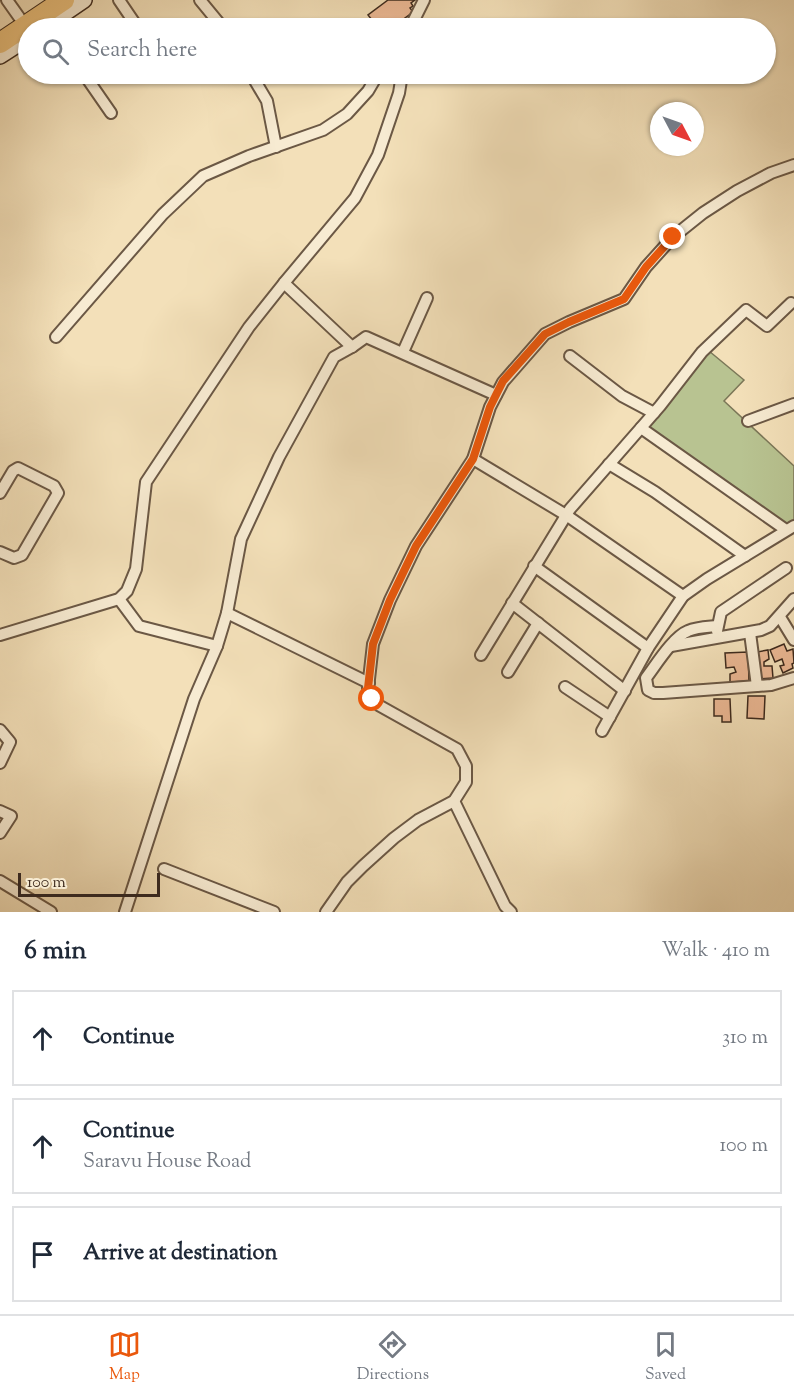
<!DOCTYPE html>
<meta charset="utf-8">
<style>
body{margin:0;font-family:"Sorts Mill Goudy",serif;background:#f2f2f3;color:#1f2937}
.compass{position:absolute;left:650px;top:102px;width:54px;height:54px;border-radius:50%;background:#fff;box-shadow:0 2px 4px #0004;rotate:131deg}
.scale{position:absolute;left:18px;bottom:15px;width:142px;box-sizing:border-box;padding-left:6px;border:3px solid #3e2b1e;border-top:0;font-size:16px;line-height:21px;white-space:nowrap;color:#3e2b1e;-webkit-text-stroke:4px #f7ebd2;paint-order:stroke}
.stop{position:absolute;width:18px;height:18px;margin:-14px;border:4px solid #ea580c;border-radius:50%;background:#fff}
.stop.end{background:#ea580c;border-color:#fff;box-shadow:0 2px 6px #0008}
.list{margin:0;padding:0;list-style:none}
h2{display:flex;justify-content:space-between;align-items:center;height:78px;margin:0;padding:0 24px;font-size:26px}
h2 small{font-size:20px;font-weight:400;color:#747a83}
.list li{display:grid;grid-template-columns:39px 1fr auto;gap:18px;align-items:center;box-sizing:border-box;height:96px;margin:0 12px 12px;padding:0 12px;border:2px solid #e0e1e3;border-radius:0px}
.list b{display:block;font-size:22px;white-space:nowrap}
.list p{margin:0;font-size:20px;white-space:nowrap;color:#747a83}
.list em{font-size:20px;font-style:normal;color:#747a83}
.icon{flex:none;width:33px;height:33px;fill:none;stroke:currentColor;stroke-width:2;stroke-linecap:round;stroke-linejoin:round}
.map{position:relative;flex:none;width:794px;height:912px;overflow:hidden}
.search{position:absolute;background:#fff;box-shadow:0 2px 4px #0004;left:18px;right:18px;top:18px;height:66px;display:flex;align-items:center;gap:15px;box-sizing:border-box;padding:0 21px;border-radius:33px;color:#747a83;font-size:22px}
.sheet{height:402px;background:#fff}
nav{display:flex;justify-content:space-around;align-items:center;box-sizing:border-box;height:84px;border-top:2px solid #e0e1e3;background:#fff;font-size:16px;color:#747a83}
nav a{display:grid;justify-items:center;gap:3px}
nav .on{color:#ea580c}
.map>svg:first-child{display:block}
.green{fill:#b8c391;stroke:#7b7758;stroke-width:1.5}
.building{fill:#ebb894;stroke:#3e2b1e;stroke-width:1.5}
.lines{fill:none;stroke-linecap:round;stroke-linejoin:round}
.street-casing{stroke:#6b5845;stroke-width:14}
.secondary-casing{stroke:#3e2b1e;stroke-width:18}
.highway-casing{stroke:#3e2b1e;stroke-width:22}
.street{stroke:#f7ebd2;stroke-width:10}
.secondary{stroke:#f7ebd2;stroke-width:15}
.highway{stroke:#eac07c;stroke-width:20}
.route{stroke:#ea580c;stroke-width:8}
</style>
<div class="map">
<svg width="794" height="912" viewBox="0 0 794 912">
<rect width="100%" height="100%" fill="#f3e0b9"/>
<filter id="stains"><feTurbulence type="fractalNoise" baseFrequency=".00333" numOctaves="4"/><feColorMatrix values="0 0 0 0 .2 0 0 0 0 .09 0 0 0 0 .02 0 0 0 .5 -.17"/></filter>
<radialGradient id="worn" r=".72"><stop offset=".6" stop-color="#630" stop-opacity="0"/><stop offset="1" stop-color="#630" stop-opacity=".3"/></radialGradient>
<!-- green -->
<polygon class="green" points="709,351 744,380 724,401 794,466 794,522 786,530 646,428"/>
<!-- building -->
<g class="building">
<polygon points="388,0 415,0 411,3 413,6 410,8 413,12 401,21 403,25 400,28 369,28 366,25 372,20 368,15"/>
<polygon points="784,644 787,651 793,649 794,663 792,664 793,668 783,673 780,666 784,665 782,659 775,662 770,650"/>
<polygon points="768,650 769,659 764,662 764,666 772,666 773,678 760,679 757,652"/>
<polygon points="748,652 749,681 730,682 730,674 736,672 734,667 726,668 725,653"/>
<polygon points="748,696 765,696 764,719 747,718"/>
<polygon points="714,699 730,699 731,722 722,722 722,716 714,716"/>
</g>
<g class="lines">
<defs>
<g id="street">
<polyline points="7,0 19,17"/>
<polyline points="119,0 138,28"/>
<polyline points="200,0 223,28"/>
<polyline points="410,28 424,0"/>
<polyline points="84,74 111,113"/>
<polyline points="251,74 267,101 276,147"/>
<polyline points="284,283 352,347"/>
<polyline points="56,337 163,214 203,176 249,156 323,130 347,114 368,91 378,74"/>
<polyline points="403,352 427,298"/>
<polyline points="570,356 622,396 654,413"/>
<polyline points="748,421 794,404"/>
<polyline points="641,428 786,530"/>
<polyline points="473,459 566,515 683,596"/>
<polyline points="609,464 655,492 745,556"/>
<polyline points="0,493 13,471 18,468 54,486 58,493 22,555 14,558 0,552"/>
<polyline points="534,566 648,648"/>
<polyline points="119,599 139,626 217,646"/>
<polyline points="512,603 625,691"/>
<polyline points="227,613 369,683"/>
<polyline points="780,617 794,640"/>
<path d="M717 626C707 627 697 627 688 631 673 637 656 665 646 678L648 690 654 693H663L771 685 794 678"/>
<polyline points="717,631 721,612 786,568"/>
<polyline points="750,633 757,686"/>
<polyline points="0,635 119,599 127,591 136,569 146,482 249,327 284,283 355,198 378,155 399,93 402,74"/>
<polyline points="671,646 761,630 770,626 794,599"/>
<polyline points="481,655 570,509 660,406 702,352 746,310 767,326 791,303"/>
<polyline points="508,672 538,623"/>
<polyline points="565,687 610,717"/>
<polyline points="0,730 10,742 0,763"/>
<polyline points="602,731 648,648 683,596 707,579 794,526"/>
<polyline points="454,801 505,906 511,912"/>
<polyline points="0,811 11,816 0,833"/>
<polyline points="164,869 274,912"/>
<polyline points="0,881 51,912"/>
<polyline points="125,912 194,699 217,646 227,613 241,539 279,457 334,357 352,347 366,337 496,395"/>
<polyline points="326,912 347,882 363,866 394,838 418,820 454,801 466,782 466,766 457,749 380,706 372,699 368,688 373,644 390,600 416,546 473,459 490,407 503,382 545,334 569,322 624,299 646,267 673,237 703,213 737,191 771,173 794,165"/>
</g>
<g id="secondary">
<polyline points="43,28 84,0"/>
<polyline points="0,56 28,38"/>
</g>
<polyline id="highway" points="0,43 64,0"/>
</defs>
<!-- street casing -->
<use href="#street" class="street-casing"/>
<!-- secondary casing -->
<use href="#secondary" class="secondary-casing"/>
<!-- highway casing -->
<use href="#highway" class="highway-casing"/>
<!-- street -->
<use href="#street" class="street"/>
<!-- secondary -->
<use href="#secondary" class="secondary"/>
<!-- highway -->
<use href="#highway" class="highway"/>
</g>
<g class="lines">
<!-- route -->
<polyline class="route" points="372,699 368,688 373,644 390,600 416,546 473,459 490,407 503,381 545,334 569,322 624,299 646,267 673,237"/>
</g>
<rect width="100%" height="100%" filter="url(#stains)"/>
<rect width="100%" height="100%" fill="url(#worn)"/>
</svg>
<svg class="compass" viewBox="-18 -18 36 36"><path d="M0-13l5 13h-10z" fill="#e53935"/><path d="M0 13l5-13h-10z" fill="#747a83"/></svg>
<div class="scale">100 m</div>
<div class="stop" style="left:372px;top:699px"></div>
<div class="stop end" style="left:673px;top:237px"></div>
<div class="search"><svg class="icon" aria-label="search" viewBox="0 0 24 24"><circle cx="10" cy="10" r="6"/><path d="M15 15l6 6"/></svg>Search here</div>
</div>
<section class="sheet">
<h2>6 min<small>Walk · 410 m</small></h2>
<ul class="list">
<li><svg class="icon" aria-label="ahead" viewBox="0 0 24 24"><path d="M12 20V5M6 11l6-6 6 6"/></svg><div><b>Continue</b></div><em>310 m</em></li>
<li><svg class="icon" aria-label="ahead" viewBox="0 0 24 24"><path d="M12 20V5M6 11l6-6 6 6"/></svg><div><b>Continue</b><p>Saravu House Road</p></div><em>100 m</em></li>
<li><svg class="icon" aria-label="arrive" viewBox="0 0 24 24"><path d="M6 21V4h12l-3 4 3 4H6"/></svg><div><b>Arrive at destination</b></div></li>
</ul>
</section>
<nav>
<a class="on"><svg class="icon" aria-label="map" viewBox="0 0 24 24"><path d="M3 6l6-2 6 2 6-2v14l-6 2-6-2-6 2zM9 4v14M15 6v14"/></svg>Map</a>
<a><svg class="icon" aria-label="directions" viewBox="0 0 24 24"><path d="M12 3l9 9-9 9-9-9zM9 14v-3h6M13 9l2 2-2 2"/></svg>Directions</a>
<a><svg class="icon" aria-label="saved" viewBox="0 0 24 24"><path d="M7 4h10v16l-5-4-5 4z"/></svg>Saved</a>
</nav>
